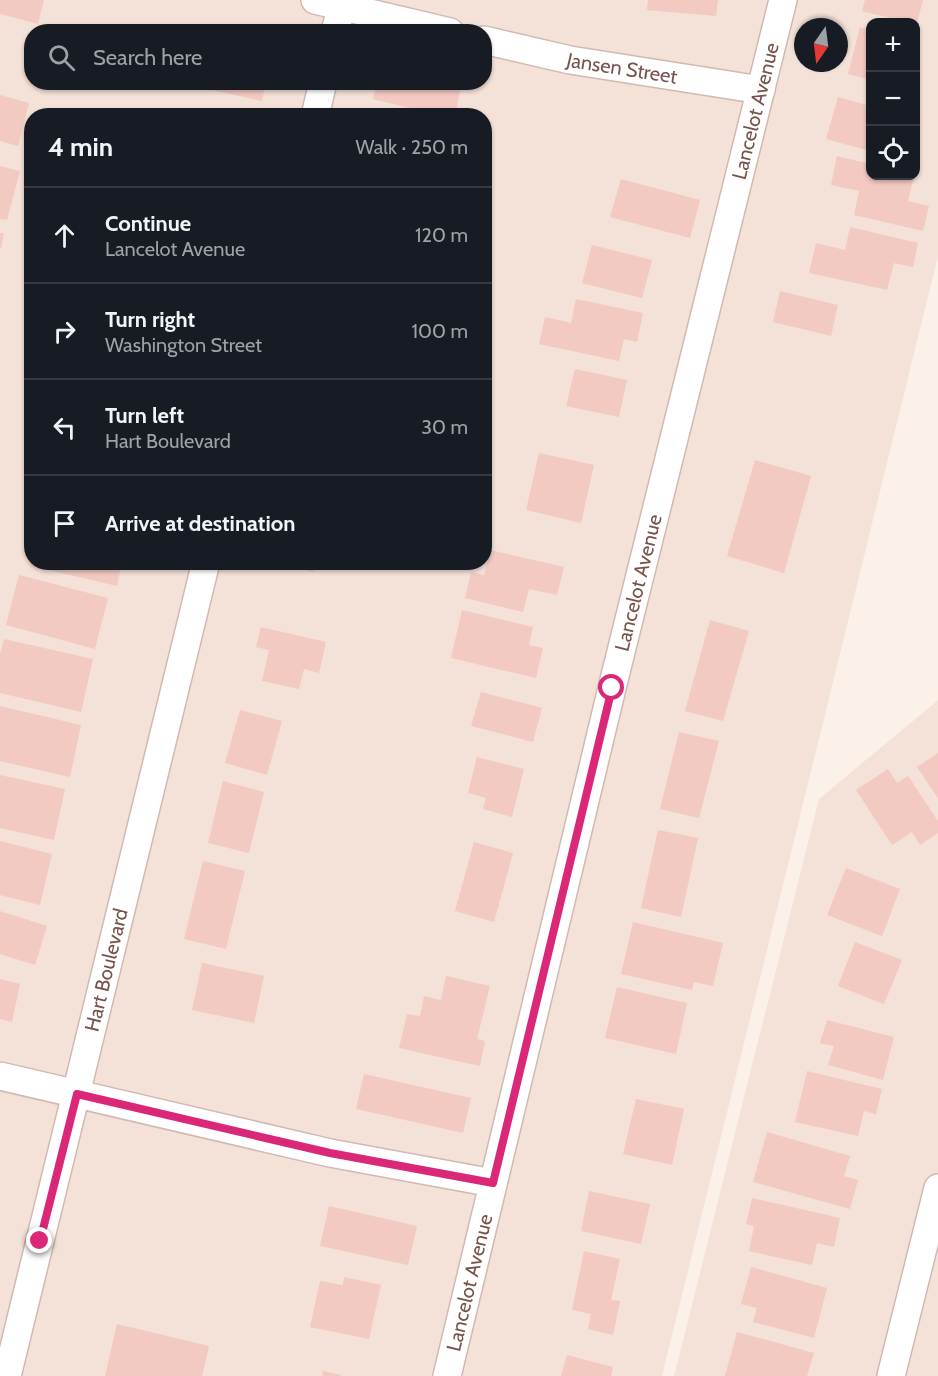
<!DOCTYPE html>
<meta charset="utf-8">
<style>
body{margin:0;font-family:Cabin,sans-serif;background:#20242c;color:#f1f3f6}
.controls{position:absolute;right:18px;top:18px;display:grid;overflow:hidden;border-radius:12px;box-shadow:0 2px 4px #0004}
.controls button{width:54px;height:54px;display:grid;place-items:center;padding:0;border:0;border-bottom:2px solid #363941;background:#171b24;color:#f1f3f6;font:30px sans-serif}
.compass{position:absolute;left:794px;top:18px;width:54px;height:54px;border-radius:50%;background:#171b24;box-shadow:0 2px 4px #0004;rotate:194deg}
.stop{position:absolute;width:18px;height:18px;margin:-14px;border:4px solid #db2777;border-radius:50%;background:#fff}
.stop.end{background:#db2777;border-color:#fff;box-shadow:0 2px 6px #0008}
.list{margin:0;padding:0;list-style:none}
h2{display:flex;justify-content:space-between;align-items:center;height:78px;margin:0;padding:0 24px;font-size:26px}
h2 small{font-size:20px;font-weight:400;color:#9ea1a6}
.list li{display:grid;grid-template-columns:39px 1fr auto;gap:18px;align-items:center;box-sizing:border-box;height:96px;padding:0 24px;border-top:2px solid #363941}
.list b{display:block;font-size:22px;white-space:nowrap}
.list p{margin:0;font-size:20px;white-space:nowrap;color:#9ea1a6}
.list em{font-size:20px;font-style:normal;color:#9ea1a6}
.icon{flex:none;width:33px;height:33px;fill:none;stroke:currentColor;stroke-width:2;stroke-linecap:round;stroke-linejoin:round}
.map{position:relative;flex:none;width:938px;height:1376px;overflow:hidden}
.search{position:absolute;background:#171b24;box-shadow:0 2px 4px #0004;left:24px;top:24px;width:468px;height:66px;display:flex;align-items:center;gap:15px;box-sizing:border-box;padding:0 21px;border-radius:24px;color:#9ea1a6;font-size:22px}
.panel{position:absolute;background:#171b24;box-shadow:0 2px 4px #0004;left:24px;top:108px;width:468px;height:462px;border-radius:24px}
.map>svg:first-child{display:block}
.residential{fill:#f4e1d7;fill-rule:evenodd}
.building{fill:#f2cac1}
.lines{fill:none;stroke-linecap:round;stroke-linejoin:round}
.minor-casing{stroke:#d1b9b1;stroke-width:30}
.minor{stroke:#fff;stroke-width:27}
.route{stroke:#db2777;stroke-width:8}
.labels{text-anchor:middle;stroke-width:6;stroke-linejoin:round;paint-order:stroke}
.street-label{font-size:20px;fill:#77534c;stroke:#fff6f0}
</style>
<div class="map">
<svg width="938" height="1376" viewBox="0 0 938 1376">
<rect width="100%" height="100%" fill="#fcf1e9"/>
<!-- residential -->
<g class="residential">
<path d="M0 0H938V256L662 1376H0ZM870 22H916V176H870ZM803 27H839V63H803ZM32 32H484V82H32ZM32 116H484V562H32Z"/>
<polygon points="938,700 938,1376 674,1376 819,799"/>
</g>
<!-- building -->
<g class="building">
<polygon points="0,0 44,0 38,24 0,14"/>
<polygon points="648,0 718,0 716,16 647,10"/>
<polygon points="865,0 923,0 917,22 907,22 862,11"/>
<polygon points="130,24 159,31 159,32 128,32"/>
<polygon points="860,27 870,30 870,80 848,74"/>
<polygon points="200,82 266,82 262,101 199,87"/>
<polygon points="377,82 462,82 455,116 442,116 373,99"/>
<polygon points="0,95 29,103 18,146 0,141"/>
<polygon points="838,97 870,106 870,151 826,139"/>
<polygon points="837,156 870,164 870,176 914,176 908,201 929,206 923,231 854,215 859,191 831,185"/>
<polygon points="0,166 20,171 7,220 0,219"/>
<polygon points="621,179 700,200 690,238 610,217"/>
<polygon points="850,227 918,243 913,267 894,263 887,290 809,273 816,243 845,250"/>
<polygon points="0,233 4,233 1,248 0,248"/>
<polygon points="592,245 652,260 642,298 582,283"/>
<polygon points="780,291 838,305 831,336 773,322"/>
<polygon points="576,299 643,313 637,342 624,339 619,361 539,344 545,317 571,323"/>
<polygon points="575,369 627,380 619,417 566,406"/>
<polygon points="539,453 594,465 581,523 526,510"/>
<polygon points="755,460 811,476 784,573 727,556"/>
<polygon points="490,550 564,567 557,595 529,589 523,612 465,598 471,572 484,575"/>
<polygon points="31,562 122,562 117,586 31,566"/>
<polygon points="281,562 316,562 313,572"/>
<polygon points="19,575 108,598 95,649 6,625"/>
<polygon points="462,610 533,627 529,645 543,648 536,678 451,658"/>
<polygon points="710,620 749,631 723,721 685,711"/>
<polygon points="261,627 326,642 319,673 304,669 299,689 262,681 269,650 256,647"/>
<polygon points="4,639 93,659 81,712 0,693 0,654"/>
<polygon points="481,692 542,708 533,742 471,726"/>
<polygon points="0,706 81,725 70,777 0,761"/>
<polygon points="240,710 282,721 267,775 225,763"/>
<polygon points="679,732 719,741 699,818 660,809"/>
<polygon points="938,753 938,798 917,767"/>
<polygon points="477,757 524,769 512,817 483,809 486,798 468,793"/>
<polygon points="888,769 897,783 908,776 938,821 938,833 920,845 912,832 892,845 856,790"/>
<polygon points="0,775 65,789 54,840 0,828"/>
<polygon points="223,781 264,792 249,853 208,843"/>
<polygon points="658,830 698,838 681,917 641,908"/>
<polygon points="0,841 52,854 40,905 0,895"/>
<polygon points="474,842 513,853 494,922 455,911"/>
<polygon points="203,861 245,871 226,949 184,939"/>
<polygon points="846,868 900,889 882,936 827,915"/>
<polygon points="0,911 47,926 35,965 0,954"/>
<polygon points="633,922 723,943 713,986 694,982 692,990 621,974"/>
<polygon points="855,942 902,960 884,1004 838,986"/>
<polygon points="202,963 264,976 254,1023 192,1010"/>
<polygon points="446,976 490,986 477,1039 485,1041 480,1066 399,1048 407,1014 420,1016 424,996 441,1000"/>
<polygon points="0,979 20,984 12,1022 0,1019"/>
<polygon points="617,987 687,1003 676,1054 605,1038"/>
<polygon points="827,1020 894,1037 883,1080 828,1065 834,1046 820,1043"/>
<polygon points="807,1071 882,1089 876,1114 864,1111 858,1136 795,1122"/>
<polygon points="364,1074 471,1098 463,1133 356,1109"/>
<polygon points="636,1099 684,1109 672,1165 623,1154"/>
<polygon points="767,1132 850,1156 844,1176 858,1180 850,1209 753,1182"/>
<polygon points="589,1191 650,1204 641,1244 581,1231"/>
<polygon points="752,1198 840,1218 834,1247 817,1243 812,1265 749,1251 754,1226 746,1224"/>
<polygon points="329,1206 417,1226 408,1265 320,1246"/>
<polygon points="584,1251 620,1259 611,1300 620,1301 613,1335 588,1329 591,1314 572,1310"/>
<polygon points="751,1267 827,1288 814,1338 753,1322 757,1308 741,1304"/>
<polygon points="344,1277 381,1285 369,1339 310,1327 320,1281 343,1285"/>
<polygon points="117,1324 209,1346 202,1376 105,1376"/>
<polygon points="737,1332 814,1353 807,1376 725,1376"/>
<polygon points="567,1355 613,1367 611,1376 561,1376"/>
<polygon points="323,1371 341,1375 341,1376 322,1376"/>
</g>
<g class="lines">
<defs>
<g id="minor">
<polyline points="315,0 450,32"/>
<polyline points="335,32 343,0"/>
<path id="s1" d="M484 40 570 60 761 90"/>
<polyline points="315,116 323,82"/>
<polyline points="0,1076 330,1153 493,1183"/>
<path id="s2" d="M7 1376 206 562"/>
<path id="s3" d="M447 1376 612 688 783 0"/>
<polyline points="891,1376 938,1188"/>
</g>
</defs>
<!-- minor casing -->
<use href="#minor" class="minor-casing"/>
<!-- minor -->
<use href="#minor" class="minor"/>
</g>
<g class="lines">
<!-- route -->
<polyline class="route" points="40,1241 77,1094 330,1153 493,1183 612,688"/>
</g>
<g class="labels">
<!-- street labels -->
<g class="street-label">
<text dy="7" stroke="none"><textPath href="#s1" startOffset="141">Jansen Street</textPath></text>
<text dy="7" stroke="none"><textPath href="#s3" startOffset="1302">Lancelot Avenue</textPath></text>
<text dy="7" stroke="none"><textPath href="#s3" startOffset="816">Lancelot Avenue</textPath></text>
<text dy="7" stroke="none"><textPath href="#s2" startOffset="418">Hart Boulevard</textPath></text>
<text dy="7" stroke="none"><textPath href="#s3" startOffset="96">Lancelot Avenue</textPath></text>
</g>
</g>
</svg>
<div class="controls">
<button>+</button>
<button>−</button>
<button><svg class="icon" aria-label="locate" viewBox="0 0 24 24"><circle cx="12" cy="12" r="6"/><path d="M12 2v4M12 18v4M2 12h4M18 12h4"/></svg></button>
</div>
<svg class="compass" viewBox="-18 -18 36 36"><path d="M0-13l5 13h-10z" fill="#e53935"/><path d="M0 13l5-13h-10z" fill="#9ea1a6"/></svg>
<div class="stop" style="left:612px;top:688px"></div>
<div class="stop end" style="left:40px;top:1241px"></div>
<div class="search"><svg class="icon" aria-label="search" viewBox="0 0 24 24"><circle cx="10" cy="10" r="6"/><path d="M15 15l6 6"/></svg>Search here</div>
<section class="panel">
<h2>4 min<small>Walk · 250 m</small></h2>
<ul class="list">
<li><svg class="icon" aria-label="ahead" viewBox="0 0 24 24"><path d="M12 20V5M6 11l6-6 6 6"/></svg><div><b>Continue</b><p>Lancelot Avenue</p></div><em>120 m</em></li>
<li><svg class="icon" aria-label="right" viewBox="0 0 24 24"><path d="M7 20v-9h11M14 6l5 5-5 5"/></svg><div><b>Turn right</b><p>Washington Street</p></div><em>100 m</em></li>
<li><svg class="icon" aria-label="left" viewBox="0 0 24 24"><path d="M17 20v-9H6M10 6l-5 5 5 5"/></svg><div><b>Turn left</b><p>Hart Boulevard</p></div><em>30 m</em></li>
<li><svg class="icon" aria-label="arrive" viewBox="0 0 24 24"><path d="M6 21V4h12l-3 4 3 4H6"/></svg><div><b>Arrive at destination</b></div></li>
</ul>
</section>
</div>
